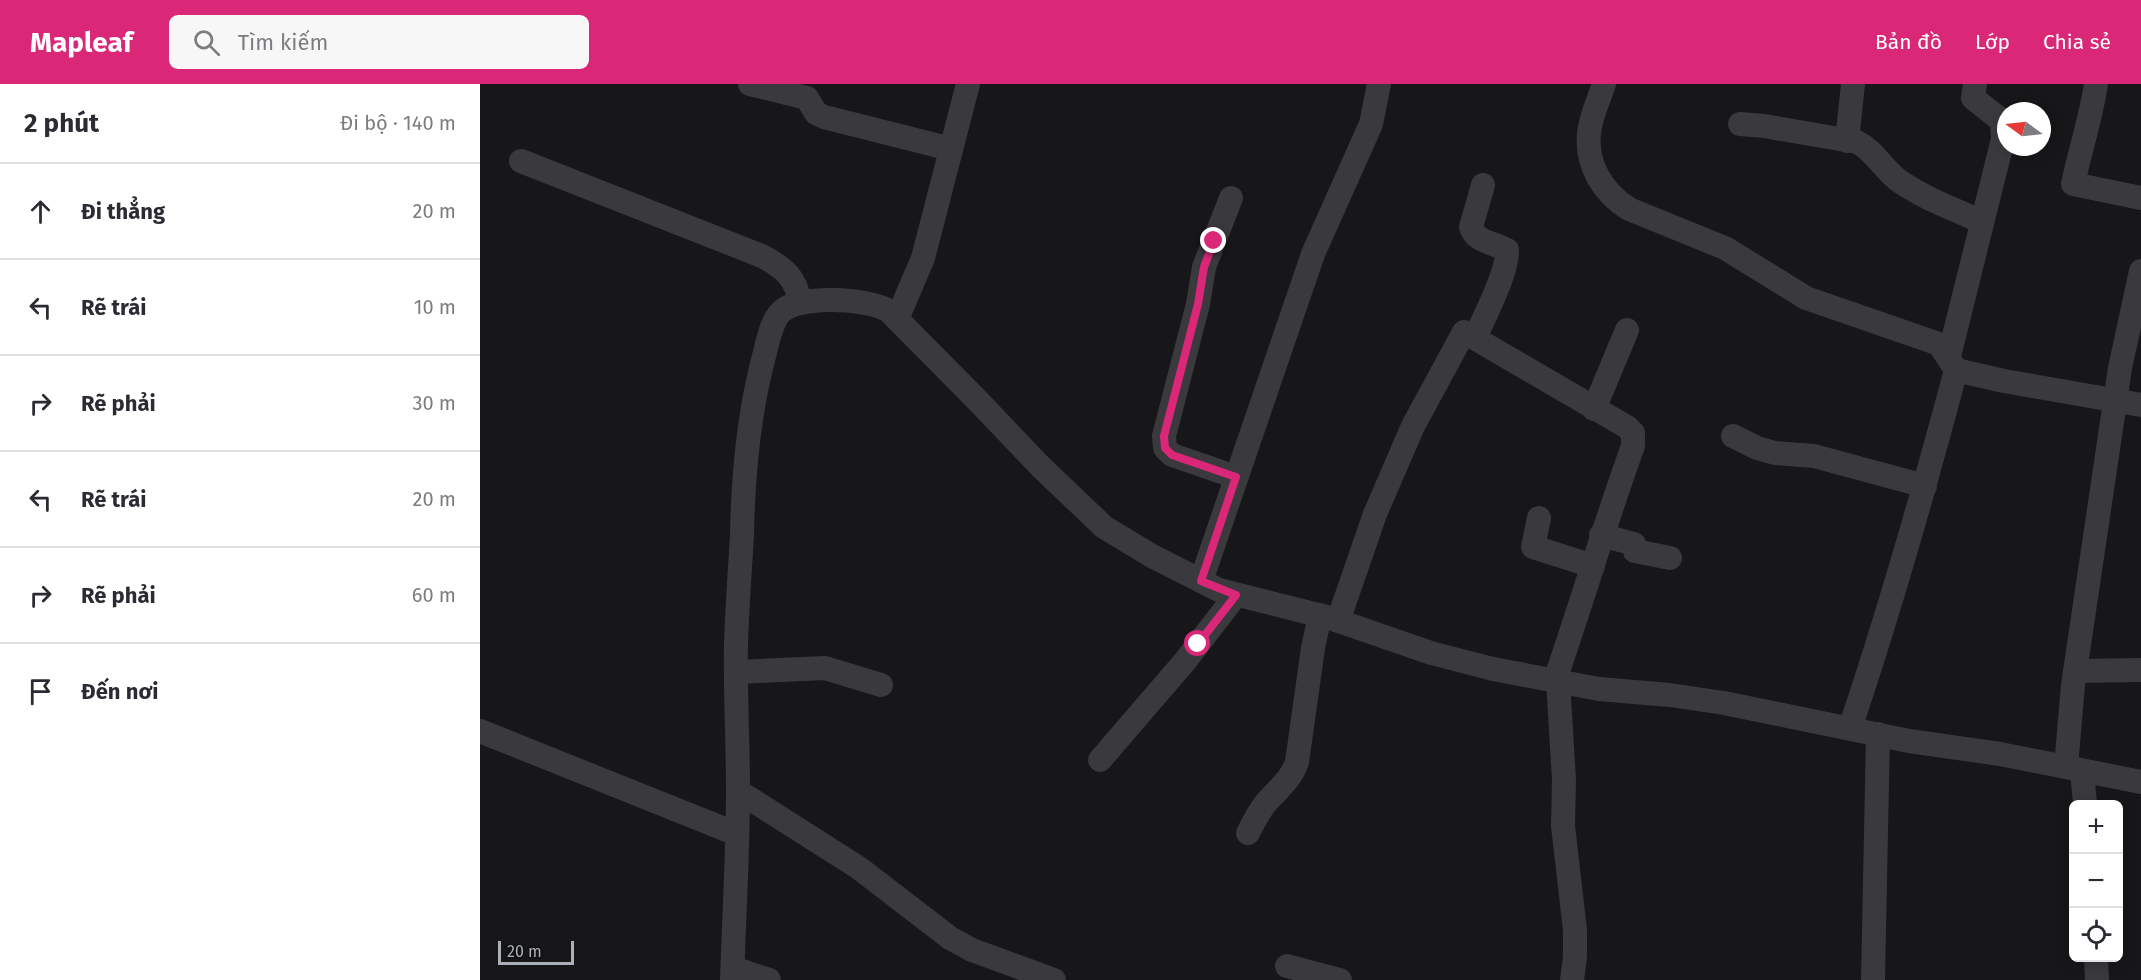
<!DOCTYPE html>
<html lang="vi">
<meta charset="utf-8">
<style>
body{margin:0;font-family:"Fira Sans",sans-serif;background:#f7f7f7;color:#2b2b33}
.controls{position:absolute;right:18px;bottom:18px;display:grid;overflow:hidden;border-radius:9px;box-shadow:0 3px 15px #0003}
.controls button{width:54px;height:54px;display:grid;place-items:center;padding:0;border:0;border-bottom:2px solid #e1e1e2;background:#fff;color:#2b2b33;font:30px sans-serif}
.compass{position:absolute;left:1517px;top:18px;width:54px;height:54px;border-radius:50%;background:#fff;box-shadow:0 3px 15px #0003;rotate:285deg}
.scale{position:absolute;left:18px;bottom:15px;width:76px;box-sizing:border-box;padding-left:6px;border:3px solid #abafb8;border-top:0;font-size:16px;line-height:21px;white-space:nowrap;color:#abafb8;-webkit-text-stroke:4px #121214;paint-order:stroke}
.stop{position:absolute;width:18px;height:18px;margin:-14px;border:4px solid #db2777;border-radius:50%;background:#fff}
.stop.end{background:#db2777;border-color:#fff;box-shadow:0 2px 6px #0008}
.list{margin:0;padding:0;list-style:none}
h2{display:flex;justify-content:space-between;align-items:center;height:78px;margin:0;padding:0 24px;font-size:26px}
h2 small{font-size:20px;font-weight:400;color:#7c7c81}
.list li{display:grid;grid-template-columns:39px 1fr auto;gap:18px;align-items:center;box-sizing:border-box;height:96px;padding:0 24px;border-top:2px solid #e1e1e2}
.list b{display:block;font-size:22px;white-space:nowrap}
.list em{font-size:20px;font-style:normal;color:#7c7c81}
.icon{flex:none;width:33px;height:33px;fill:none;stroke:currentColor;stroke-width:2;stroke-linecap:round;stroke-linejoin:round}
.map{position:relative;flex:none;width:1661px;height:896px;overflow:hidden}
header{display:flex;align-items:center;gap:36px;box-sizing:border-box;height:84px;padding:0 30px;background:#db2777;color:#fff}
header strong{font-size:28px}
nav{display:flex;gap:33px;margin-inline-start:auto;font-size:21px}
.search{width:420px;height:54px;background:#f7f7f7;display:flex;align-items:center;gap:15px;box-sizing:border-box;padding:0 21px;border-radius:9px;color:#7c7c81;font-size:22px}
main{display:flex}
aside{flex:1;background:#fff}
.map>svg:first-child{display:block}
.lines{fill:none;stroke-linecap:round;stroke-linejoin:round}
.street{stroke:#39393e;stroke-width:24}
.route{stroke:#db2777;stroke-width:8}
</style>
<header>
<strong>Mapleaf</strong>
<div class="search"><svg class="icon" aria-label="search" viewBox="0 0 24 24"><circle cx="10" cy="10" r="6"/><path d="M15 15l6 6"/></svg>Tìm kiếm</div>
<nav><a>Bản đồ</a><a>Lớp</a><a>Chia sẻ</a></nav>
</header>
<main>
<aside>
<h2>2 phút<small>Đi bộ · 140 m</small></h2>
<ul class="list">
<li><svg class="icon" aria-label="ahead" viewBox="0 0 24 24"><path d="M12 20V5M6 11l6-6 6 6"/></svg><div><b>Đi thẳng</b></div><em>20 m</em></li>
<li><svg class="icon" aria-label="left" viewBox="0 0 24 24"><path d="M17 20v-9H6M10 6l-5 5 5 5"/></svg><div><b>Rẽ trái</b></div><em>10 m</em></li>
<li><svg class="icon" aria-label="right" viewBox="0 0 24 24"><path d="M7 20v-9h11M14 6l5 5-5 5"/></svg><div><b>Rẽ phải</b></div><em>30 m</em></li>
<li><svg class="icon" aria-label="left" viewBox="0 0 24 24"><path d="M17 20v-9H6M10 6l-5 5 5 5"/></svg><div><b>Rẽ trái</b></div><em>20 m</em></li>
<li><svg class="icon" aria-label="right" viewBox="0 0 24 24"><path d="M7 20v-9h11M14 6l5 5-5 5"/></svg><div><b>Rẽ phải</b></div><em>60 m</em></li>
<li><svg class="icon" aria-label="arrive" viewBox="0 0 24 24"><path d="M6 21V4h12l-3 4 3 4H6"/></svg><div><b>Đến nơi</b></div></li>
</ul>
</aside>
<div class="map">
<svg width="1661" height="896" viewBox="0 0 1661 896">
<rect width="100%" height="100%" fill="#171719"/>
<g class="lines">
<!-- street -->
<g class="street">
<polyline points="270,0 327,14 336,29 344,33 471,65"/>
<path d="M1124 0C1119 16 1110 33 1109 50 1106 81 1123 109 1149 125L1245 164 1326 214 1459 260 1476 286"/>
<path d="M1616 0C1611 34 1600 66 1593 100L1661 114"/>
<path d="M1260 40 1284 42 1377 58C1394 66 1403 85 1418 96 1443 114 1474 125 1502 138"/>
<polyline points="1367,57 1373,0"/>
<path d="M41 77 282 172C304 184 316 193 320 219"/>
<polyline points="751,114 724,183 718,220 684,352 685,364 692,371 756,393"/>
<polyline points="417,235 443,174 488,0"/>
<path d="M995 254C1004 233 1028 188 1027 166 1014 158 996 159 991 143L1003 101"/>
<polyline points="1469,272 1523,55 1522,37 1493,14 1495,0"/>
<polyline points="1114,325 1147,246"/>
<polyline points="1253,352 1277,364 1295,369 1334,372 1445,402"/>
<polyline points="1059,434 1053,463 1113,482"/>
<polyline points="1121,451 1154,460 1155,467 1190,474"/>
<polyline points="721,497 833,170 891,40 899,0"/>
<path d="M858 537 895 430 933 342 984 248 1147 343 1153 349V362C1125 439 1102 518 1075 596"/>
<polyline points="1595,587 1661,586"/>
<polyline points="257,588 345,584 401,601"/>
<polyline points="1078,597 1084,696 1083,742 1095,846 1095,873 1092,896"/>
<path d="M1370 644C1410 526 1444 406 1476 286L1524 297 1661 321"/>
<polyline points="0,647 257,750"/>
<polyline points="620,676 706,576 756,511"/>
<polyline points="1586,683 1593,601 1640,284 1661,187"/>
<polyline points="1602,687 1605,720"/>
<polyline points="258,707 379,784 470,854 492,866 574,896"/>
<path d="M768 749C773 739 778 729 785 720 797 706 811 696 817 678L833 564 840 531"/>
<polyline points="1616,874 1617,896"/>
<polyline points="807,882 860,896"/>
<polyline points="253,884 289,896"/>
<path d="M252 896C254 833 258 769 258 705 258 657 255 608 256 560 257 524 260 487 262 451 263 391 268 334 283 276 287 262 290 240 300 229 317 210 389 214 409 227L500 319 561 383 624 443 672 472 739 506 850 534 951 569 1013 585 1119 605 1190 611 1244 619 1429 657 1520 670 1661 698"/>
<polyline points="1393,896 1398,650"/>
</g>
</g>
<g class="lines">
<!-- route -->
<polyline class="route" points="718,560 756,511 721,497 756,393 692,371 685,364 684,352 718,220 724,183 734,157"/>
</g>
</svg>
<div class="controls">
<button>+</button>
<button>−</button>
<button><svg class="icon" aria-label="locate" viewBox="0 0 24 24"><circle cx="12" cy="12" r="6"/><path d="M12 2v4M12 18v4M2 12h4M18 12h4"/></svg></button>
</div>
<svg class="compass" viewBox="-18 -18 36 36"><path d="M0-13l5 13h-10z" fill="#e53935"/><path d="M0 13l5-13h-10z" fill="#7c7c81"/></svg>
<div class="scale">20 m</div>
<div class="stop" style="left:718px;top:560px"></div>
<div class="stop end" style="left:734px;top:157px"></div>
</div>
</main>
